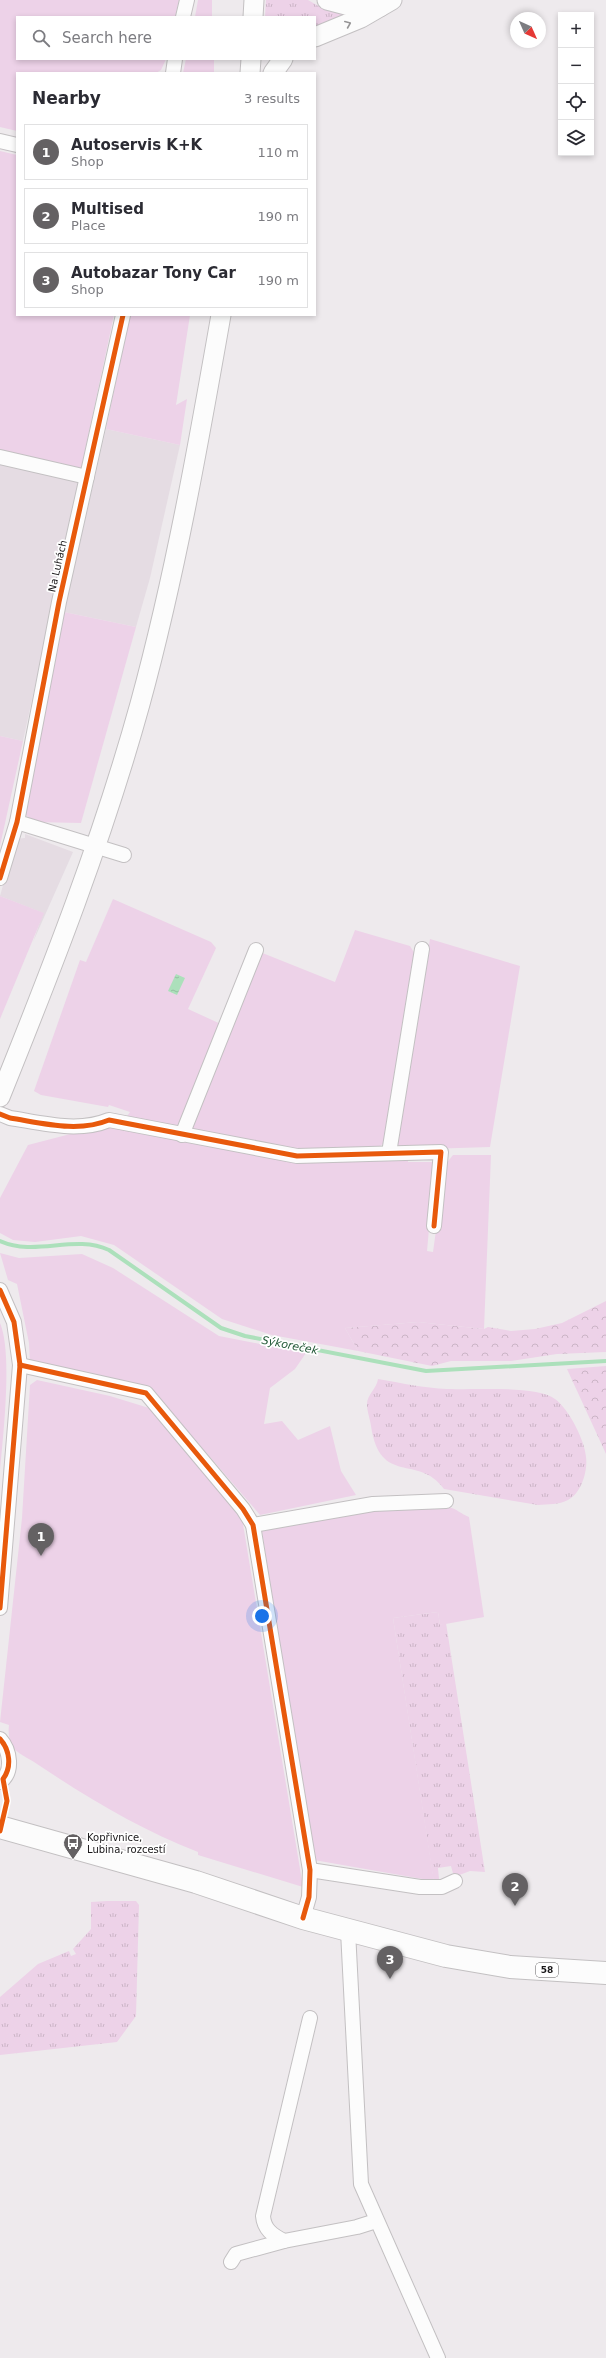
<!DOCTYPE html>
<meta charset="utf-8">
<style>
body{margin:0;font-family:"DejaVu Sans",sans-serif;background:#f7f7f7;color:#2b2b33}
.controls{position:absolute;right:12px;top:12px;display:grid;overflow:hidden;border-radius:0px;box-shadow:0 2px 6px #0003}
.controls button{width:36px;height:36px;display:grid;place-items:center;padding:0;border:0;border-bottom:1px solid #e1e1e2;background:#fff;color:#2b2b33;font:20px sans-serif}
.compass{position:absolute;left:510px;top:12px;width:36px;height:36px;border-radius:50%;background:#fff;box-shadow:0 2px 6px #0003;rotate:135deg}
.you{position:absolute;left:262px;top:1616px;width:14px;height:14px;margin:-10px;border:3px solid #fff;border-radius:50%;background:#1a73e8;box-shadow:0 0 0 6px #1a73e833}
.badge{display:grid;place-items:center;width:26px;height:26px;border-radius:50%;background:#646163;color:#fff;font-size:13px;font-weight:700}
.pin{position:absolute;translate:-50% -33px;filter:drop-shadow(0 1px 2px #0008)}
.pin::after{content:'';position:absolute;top:21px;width:14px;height:12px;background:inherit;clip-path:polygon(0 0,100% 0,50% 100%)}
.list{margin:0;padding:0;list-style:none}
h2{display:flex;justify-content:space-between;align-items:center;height:52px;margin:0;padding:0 16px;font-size:17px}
h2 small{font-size:13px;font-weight:400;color:#7c7c81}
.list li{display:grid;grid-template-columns:26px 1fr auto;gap:12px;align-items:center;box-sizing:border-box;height:56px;margin:0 8px 8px;padding:0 8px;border:1px solid #e1e1e2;border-radius:0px}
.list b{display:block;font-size:15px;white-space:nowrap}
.list p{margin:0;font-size:13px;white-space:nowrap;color:#7c7c81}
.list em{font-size:13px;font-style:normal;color:#7c7c81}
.icon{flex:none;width:22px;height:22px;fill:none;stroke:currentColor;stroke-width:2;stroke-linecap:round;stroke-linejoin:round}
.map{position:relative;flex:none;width:606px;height:2358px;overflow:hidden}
.search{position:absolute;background:#fff;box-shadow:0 2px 6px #0003;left:16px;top:16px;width:300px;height:44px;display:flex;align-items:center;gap:10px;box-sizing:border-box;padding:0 14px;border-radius:0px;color:#7c7c81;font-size:15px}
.panel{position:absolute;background:#fff;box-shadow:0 2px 6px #0003;left:16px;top:72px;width:300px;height:244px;border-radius:0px}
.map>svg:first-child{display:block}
.built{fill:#e5dce3}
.grass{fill:url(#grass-tufts)}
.forest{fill:url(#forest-crowns)}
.green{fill:#edd2e8}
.water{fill:url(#water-ripples)}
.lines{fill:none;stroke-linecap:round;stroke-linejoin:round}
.stream{stroke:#ace0bb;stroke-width:4}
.street-casing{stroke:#c3c0c2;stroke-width:16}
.secondary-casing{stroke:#c3c0c2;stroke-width:21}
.primary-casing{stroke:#c3c0c2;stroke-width:24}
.street{stroke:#fcfcfc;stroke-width:14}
.secondary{stroke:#fcfcfc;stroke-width:19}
.primary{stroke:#fcfcfc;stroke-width:22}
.cycleway-casing{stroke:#fff;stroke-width:8}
.cycleway{stroke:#e8590c;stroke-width:5}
.oneway{stroke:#969596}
.labels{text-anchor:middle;stroke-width:3.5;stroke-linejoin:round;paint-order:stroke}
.shield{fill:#fff;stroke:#5e5d5e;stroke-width:1}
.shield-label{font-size:9px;font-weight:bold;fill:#191719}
.street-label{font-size:10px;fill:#191719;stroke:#fff}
.poi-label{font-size:10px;fill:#191719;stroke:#fff;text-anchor:start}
.water-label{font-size:11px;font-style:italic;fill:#205735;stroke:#fff}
</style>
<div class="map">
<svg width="606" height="2358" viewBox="0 0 606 2358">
<defs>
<pattern id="grass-tufts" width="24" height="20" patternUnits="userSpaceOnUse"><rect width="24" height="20" fill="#edd2e8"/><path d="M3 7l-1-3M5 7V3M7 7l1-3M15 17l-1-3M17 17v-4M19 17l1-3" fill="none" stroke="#cbb4c6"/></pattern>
<pattern id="forest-crowns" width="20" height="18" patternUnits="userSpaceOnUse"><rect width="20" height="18" fill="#edd2e8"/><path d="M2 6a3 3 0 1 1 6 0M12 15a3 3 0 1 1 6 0" fill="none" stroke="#cbb4c6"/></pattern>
<pattern id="water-ripples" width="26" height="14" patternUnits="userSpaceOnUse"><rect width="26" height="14" fill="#ace0bb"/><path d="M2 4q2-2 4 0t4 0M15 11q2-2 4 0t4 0" fill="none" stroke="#93bfa0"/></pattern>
</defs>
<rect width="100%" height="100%" fill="#eeeaed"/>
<!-- built -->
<g class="built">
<polygon points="106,429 180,445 150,578 136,627 64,612"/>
<polygon points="0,460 80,478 23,741 0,736"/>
<polygon points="25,834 73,852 33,942 43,913 0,896 16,839 25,838"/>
</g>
<!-- grass -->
<g class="grass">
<polygon points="266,0 308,0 322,8 345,14 341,19 315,29 315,17 265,17"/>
<path d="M378 1379C401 1383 424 1388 447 1389 472 1390 537 1385 555 1399 569 1409 585 1441 586 1457 588 1471 581 1494 568 1500 559 1505 548 1504 538 1505L444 1489C418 1453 380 1487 371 1426 370 1419 367 1411 367 1404 367 1395 377 1388 378 1379Z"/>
<polygon points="438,1612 440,1625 446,1623 485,1872 470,1871 454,1877 451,1866 438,1868 439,1879 434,1883 393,1618"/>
<polygon points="107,1901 136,1901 139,1905 136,2016 117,2042 0,2055 0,1997 38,1964 69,1951 71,1956 76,1954 73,1949 91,1929 91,1902"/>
</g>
<!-- forest -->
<g class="forest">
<polygon points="606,1301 606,1352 557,1354 511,1361 451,1361 432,1366 358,1351 345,1328 418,1322 484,1329 488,1327 511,1331 535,1329 562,1323"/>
<polygon points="606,1366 606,1454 567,1369"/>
</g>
<!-- green -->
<g class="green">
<polygon points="0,0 179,0 175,17 17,17 17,59 166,59 161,70 156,73 17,73 17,131 0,127"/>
<polygon points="198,0 212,0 212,17 195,17"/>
<polygon points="186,59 214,59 214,73 183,73"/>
<polygon points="0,151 17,155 17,315 114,315 81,469 0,452"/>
<polygon points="130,315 190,315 176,405 187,399 180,445 106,429"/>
<polygon points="64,612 136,627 81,823 33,822 22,811"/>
<polygon points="0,736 23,741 0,846"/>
<polygon points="0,896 44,913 0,1019"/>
<polygon points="113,899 211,942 216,948 188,1009 223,1025 182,1126 174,1128 125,1119 130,1112 109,1105 108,1107 41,1095 34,1091 80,960 86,962"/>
<polygon points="355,930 410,946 415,954 384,1143 375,1150 341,1151 270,1148 189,1132 260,952 335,982"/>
<polygon points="430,939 520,966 490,1147 395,1150"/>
<polygon points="115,1125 300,1160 408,1159 408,1162 435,1162 427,1251 433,1252 445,1165 453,1155 491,1155 484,1329 418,1322 345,1328 358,1351 272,1335 222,1319 114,1245 81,1236 35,1242 13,1240 0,1233 0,1198 28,1145 82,1131 103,1130"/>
<polygon points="0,1253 19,1258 82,1254 113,1268 219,1336 306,1353 295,1369 270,1388 264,1424 282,1421 298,1440 330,1426 341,1471 356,1495 260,1515 154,1392 30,1362 29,1343 17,1284 8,1280"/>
<path d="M0 1323C13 1354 3 1437 0 1473Z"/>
<path d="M37 1380 110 1396 149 1408 242 1518 303 1887 198 1855V1852C141 1830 88 1798 37 1764 30 1759 16 1753 12 1746 9 1740 8 1732 9 1725L0 1722 22 1518 30 1385Z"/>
<path d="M449 1507C457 1509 461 1514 469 1517L484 1617 440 1625 438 1612 393 1618 434 1881 314 1860 262 1531 376 1508Z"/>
</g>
<!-- water -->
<polygon class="water" points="176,974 185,978 177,995 168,991"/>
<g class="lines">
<!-- stream -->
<path class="stream" d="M0 1241C36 1257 74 1234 109 1250L221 1328 245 1336 426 1371 606 1361"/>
<defs>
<g id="street">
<polyline points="183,17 187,0"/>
<polyline points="173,73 175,59"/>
<polyline points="0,141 17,145"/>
<polyline points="0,457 87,477"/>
<polyline points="17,822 124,855"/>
<polyline points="0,878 17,822 59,602 123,315"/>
<path d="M0 1114 10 1118C42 1123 78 1133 109 1120L297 1156 441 1152 434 1226"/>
<polyline points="182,1135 256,950"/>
<polyline points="389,1153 422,949"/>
<polyline points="0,1290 14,1322 20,1365 0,1608"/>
<polyline points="20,1365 146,1393 243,1509 253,1525 310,1870 309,1897 303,1918"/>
<polyline points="253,1525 373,1504 446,1501"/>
<path d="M0 1739C10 1750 14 1772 0 1782"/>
<polyline points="310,1870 420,1887 442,1887 455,1881"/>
<polyline points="348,1931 361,2184 438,2358"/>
<path d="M284 2241C272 2235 264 2229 263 2216L310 2018"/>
<polyline points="231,2262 236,2254 284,2241 357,2227 376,2221"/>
</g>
<g id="secondary">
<polyline points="327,0 346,5 380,7"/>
<polyline points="253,17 254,0"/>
<polyline points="315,37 361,18 392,0"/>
<polyline points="250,73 251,59"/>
<polyline points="273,73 283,59"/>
<path d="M0 1097C52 968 103 838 140 704 175 576 198 446 221 315"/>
</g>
<polyline id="primary" points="0,1827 196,1882 303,1918 446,1956 510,1967 606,1973"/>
</defs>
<!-- street casing -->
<use href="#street" class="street-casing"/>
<!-- secondary casing -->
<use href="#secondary" class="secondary-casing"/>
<!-- primary casing -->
<use href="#primary" class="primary-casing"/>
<!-- street -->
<use href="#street" class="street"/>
<!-- secondary -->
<use href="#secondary" class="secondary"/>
<!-- primary -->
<use href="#primary" class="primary"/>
<defs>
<g id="cycleway">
<polyline points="0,878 17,822 59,602 123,315"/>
<path d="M0 1114 10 1118C42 1123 78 1133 109 1120L297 1156 441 1152 434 1226"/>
<polyline points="0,1290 14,1322 20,1365 0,1608"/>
<polyline points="20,1365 146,1393 243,1509 253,1525 310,1870 309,1897 303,1918"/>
<path d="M0 1739C10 1750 12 1767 3 1779L7 1801 0 1831"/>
</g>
</defs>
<!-- cycleway casing -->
<use href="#cycleway" class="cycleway-casing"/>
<!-- cycleway -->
<use href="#cycleway" class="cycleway"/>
</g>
<!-- one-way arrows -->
<defs><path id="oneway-chevron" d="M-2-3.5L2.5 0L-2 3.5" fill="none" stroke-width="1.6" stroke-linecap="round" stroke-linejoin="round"/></defs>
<use class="oneway" href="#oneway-chevron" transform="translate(348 24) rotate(-23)"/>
<!-- icons -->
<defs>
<symbol id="bus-pin" viewBox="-11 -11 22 30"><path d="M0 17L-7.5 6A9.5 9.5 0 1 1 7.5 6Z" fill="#646163" stroke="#fff"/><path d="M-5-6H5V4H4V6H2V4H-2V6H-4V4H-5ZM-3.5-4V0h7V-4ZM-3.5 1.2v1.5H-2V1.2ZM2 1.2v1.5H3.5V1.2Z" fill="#fff"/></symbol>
</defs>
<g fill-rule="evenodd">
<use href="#bus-pin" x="62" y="1832" width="22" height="30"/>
</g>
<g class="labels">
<!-- shield labels -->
<rect class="shield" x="536" y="1963" width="22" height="14" rx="3"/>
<g class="shield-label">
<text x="547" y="1973">58</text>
</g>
<!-- street labels -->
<g class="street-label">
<text transform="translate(57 566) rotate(-77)" y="4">Na Luhách</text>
</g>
<!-- poi labels -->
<g class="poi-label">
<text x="87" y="1841">Kopřivnice,<tspan x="87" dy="12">Lubina, rozcestí</tspan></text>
</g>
<!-- water labels -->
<g class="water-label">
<text transform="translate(290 1345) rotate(11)" y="4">Sýkoreček</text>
</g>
</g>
</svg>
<div class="controls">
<button>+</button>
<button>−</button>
<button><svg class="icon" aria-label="locate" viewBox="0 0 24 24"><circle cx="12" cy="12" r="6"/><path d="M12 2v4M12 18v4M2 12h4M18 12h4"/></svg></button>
<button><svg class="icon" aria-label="layers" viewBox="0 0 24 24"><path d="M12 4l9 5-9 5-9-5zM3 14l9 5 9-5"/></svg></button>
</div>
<svg class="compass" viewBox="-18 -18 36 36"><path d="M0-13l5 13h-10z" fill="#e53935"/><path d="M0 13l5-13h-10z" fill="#7c7c81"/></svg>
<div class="you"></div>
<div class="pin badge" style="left:41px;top:1556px">1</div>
<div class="pin badge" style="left:515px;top:1906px">2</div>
<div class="pin badge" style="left:390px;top:1979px">3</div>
<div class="search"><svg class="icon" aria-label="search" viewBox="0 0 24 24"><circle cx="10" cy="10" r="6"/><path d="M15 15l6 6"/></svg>Search here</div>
<section class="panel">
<h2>Nearby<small>3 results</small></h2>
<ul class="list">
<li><span class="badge">1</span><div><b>Autoservis K+K</b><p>Shop</p></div><em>110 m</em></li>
<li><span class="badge">2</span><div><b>Multised</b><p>Place</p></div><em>190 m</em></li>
<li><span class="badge">3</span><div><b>Autobazar Tony Car</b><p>Shop</p></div><em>190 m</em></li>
</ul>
</section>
</div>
